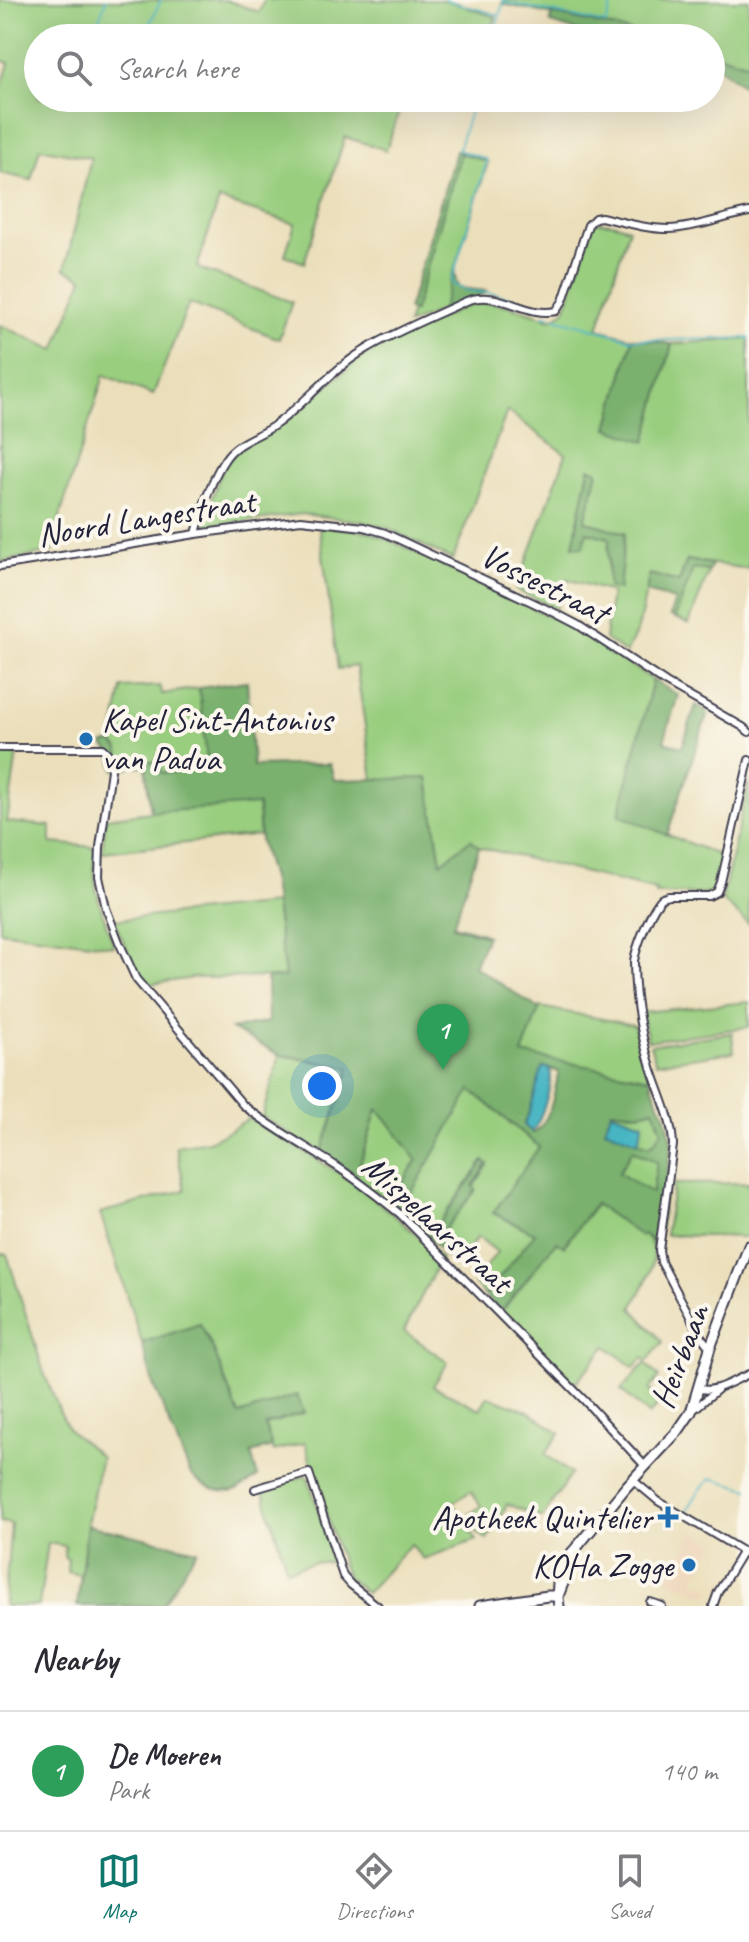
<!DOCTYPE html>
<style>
body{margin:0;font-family:Caveat,sans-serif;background:#f7f7f7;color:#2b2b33}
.you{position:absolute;left:322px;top:1086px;width:28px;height:28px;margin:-20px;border:6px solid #fff;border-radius:50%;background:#1a73e8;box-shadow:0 0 0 12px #1a73e833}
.badge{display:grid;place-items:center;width:52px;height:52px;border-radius:50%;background:#0f766e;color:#fff;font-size:26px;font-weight:700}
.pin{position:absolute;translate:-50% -66px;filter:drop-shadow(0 2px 4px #0008)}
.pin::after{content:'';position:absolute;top:42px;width:28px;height:24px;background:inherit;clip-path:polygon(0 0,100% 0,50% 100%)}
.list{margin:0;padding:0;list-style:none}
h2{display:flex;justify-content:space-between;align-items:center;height:104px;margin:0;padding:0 32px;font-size:34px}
h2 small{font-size:26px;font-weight:400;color:#7c7c81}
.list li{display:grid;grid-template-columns:52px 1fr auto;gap:24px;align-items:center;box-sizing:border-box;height:120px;padding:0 32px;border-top:2px solid #e1e1e2}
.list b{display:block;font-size:30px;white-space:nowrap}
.list p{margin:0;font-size:26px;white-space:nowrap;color:#7c7c81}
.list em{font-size:26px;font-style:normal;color:#7c7c81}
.icon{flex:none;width:44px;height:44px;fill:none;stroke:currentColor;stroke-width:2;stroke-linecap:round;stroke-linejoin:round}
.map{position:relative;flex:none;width:749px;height:1606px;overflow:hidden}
.search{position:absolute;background:#fff;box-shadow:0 8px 32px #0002;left:24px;right:24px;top:24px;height:88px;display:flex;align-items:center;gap:20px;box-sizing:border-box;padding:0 28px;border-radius:44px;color:#7c7c81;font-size:30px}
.sheet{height:224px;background:#fff}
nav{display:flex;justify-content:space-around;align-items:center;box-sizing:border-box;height:112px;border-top:2px solid #e1e1e2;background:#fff;font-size:22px;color:#7c7c81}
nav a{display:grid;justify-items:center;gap:4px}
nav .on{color:#0f766e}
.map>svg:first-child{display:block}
.built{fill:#eed7bb}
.green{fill:#99ce7f;stroke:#5e785d;stroke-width:2;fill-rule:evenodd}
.forest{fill:#7ab16e;stroke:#4e6a54;stroke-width:2;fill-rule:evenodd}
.water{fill:#47b5c3;stroke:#346c7f;stroke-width:2}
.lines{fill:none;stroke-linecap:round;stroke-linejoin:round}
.stream{stroke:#47b5c3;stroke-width:2}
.street-casing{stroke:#403e4e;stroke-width:10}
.secondary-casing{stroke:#403e4e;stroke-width:13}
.street{stroke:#fff;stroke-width:6}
.secondary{stroke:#fff;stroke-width:9}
.poi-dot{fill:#1f6fb2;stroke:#fbf7ec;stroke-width:3}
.labels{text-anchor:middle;stroke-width:8;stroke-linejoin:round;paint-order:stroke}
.street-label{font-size:34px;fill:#22223b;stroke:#fbf7ec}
.poi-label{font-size:34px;fill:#22223b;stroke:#fbf7ec;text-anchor:end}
</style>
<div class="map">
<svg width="749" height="1606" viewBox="0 0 749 1606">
<rect width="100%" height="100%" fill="#fbf7ec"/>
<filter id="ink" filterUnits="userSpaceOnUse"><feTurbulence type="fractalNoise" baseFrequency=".0125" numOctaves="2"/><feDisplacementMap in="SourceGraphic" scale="16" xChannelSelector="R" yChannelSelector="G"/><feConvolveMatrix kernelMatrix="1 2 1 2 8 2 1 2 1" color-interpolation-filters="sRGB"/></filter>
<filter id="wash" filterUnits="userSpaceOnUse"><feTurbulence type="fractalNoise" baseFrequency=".006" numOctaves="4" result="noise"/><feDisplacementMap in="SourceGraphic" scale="32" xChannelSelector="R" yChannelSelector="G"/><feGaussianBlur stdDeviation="1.8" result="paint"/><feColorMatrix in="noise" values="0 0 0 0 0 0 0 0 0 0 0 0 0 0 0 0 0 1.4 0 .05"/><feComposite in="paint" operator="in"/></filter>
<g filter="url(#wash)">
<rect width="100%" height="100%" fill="#ebdfbb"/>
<!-- built -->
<polygon class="built" points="695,1531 715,1543 694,1580 712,1590 708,1596 666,1579"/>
<!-- green -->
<g class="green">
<polygon points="0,0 226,0 259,12 264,0 445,0 496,17 489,38 38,38 38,98 404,98 386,150 345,137 304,263 285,255 295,224 219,200 197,268 292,302 279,339 189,303 153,395 104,375 61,513 52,552 0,562 0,325 55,350 83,278 65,269 91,158 40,148 31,180 0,173 0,93 9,63 0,60"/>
<polygon points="503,0 749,0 749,64 711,52 711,38 660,38 502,4"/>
<polygon points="461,153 488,162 442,310 407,325 411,311 414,311"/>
<path d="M596 222 612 223 629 228 598 329 633 338 608 428 646 441 672 344 749 339V569L687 560 679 582 650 574 638 629 626 653 605 639 611 592 567 579 556 609 516 590 566 454 507 411 453 560 387 528 360 521 302 514 211 526 205 524 204 519 222 471 229 459 238 450 289 418 366 353 469 305C500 298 522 311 552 319L564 311 567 304 593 225ZM590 468 598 472 585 521 625 533 608 587 609 538 587 532 573 545Z"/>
<path d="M319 525 370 532 394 542 568 625 653 680 619 815 723 857C721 870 720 884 712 894H655L656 890 479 847 471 840 441 864 428 779H373L356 666 338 669Z"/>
<polygon points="693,568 709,571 689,624 675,618"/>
<polygon points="160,686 162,694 199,688 208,770 160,773 159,762 138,761 119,767 119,749 112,742 122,688"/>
<path d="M0 754H17L7 822 51 826V843L95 847C91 887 101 909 114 946L0 931Z"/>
<polygon points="749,779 749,925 722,900"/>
<polygon points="258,804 260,835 102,852 106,818 151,812"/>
<polygon points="275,904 285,977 193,978 145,985 134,966 114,920"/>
<polygon points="429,918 483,933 471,966 423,1172 471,1089 540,1147 493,1213 536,1233 485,1296 474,1283 497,1252 478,1237 456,1264 449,1258 451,1255 437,1239 475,1190 473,1187 488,1165 483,1162 428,1238 402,1212 356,1177 377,1109 384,1115"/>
<polygon points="749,1002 749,1027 648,1041 642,1012"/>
<polygon points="540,1007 634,1025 650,1079 520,1059"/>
<polygon points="732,1033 734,1052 656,1063 650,1045"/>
<polygon points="280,1055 351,1068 321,1154 262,1116"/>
<polygon points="654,1109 662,1131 656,1141 649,1146 638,1142 642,1123 611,1112 612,1110 631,1113"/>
<path d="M249 1118C279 1137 310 1154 340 1174 377 1198 409 1228 441 1258L404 1331 448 1362 433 1386 480 1409 488 1396 528 1411 560 1433 545 1454 571 1474 542 1518 507 1504 492 1534H490L487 1540 475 1530 466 1517 481 1506 471 1491 452 1503 477 1540 423 1559 411 1544 366 1593 348 1578 343 1568 305 1443 273 1451 265 1425 297 1395 239 1415 213 1349 200 1324 142 1343 100 1213 185 1190 176 1146 209 1141 229 1131Z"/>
<polygon points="632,1150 658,1162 652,1194 619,1173"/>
<polygon points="749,1183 749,1226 746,1237 665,1235 674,1184"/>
<path d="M596 1204 641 1236 643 1234C667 1252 643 1287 632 1308L663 1342 647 1361 643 1358 634 1368 606 1346 575 1384 501 1312 556 1241 564 1246Z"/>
<polygon points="0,1254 7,1254 44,1373 60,1412 69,1430 101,1457 87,1525 81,1575 67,1572 68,1559 64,1557 65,1546 48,1543 39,1606 4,1606 11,1524 0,1522"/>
<polygon points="645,1363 659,1377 649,1389 661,1402 649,1415 621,1390"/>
<polygon points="305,1476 308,1478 334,1561 310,1563 287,1570 262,1488"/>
</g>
<!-- forest -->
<g class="forest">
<polygon points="552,14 660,38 602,38 550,23"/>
<polygon points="711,52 749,64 749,90 721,69 711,66"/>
<polygon points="456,151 461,153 414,312 408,310"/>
<polygon points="454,270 456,282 459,288 486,291 482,295 442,310"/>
<polygon points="633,338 672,344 646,442 608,428"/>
<polygon points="589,468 598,471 585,521 625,533 619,590 608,587 609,538 587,532 583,547 573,546"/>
<polygon points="687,560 712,564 709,571 693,569 675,618 670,616 675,600 646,592 649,574 679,582"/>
<polygon points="653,680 678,695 664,741 682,747 696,705 708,712 667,835 619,815"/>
<path d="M247 681 253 766 330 764 334 780 428 778 441 863 471 839 479 847 453 926 487 936 474 966 539 1009 522 1054 650 1078 660 1106 665 1113 672 1142 658 1247H654L649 1238 643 1234 641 1236 595 1204 564 1246 556 1242 501 1312 485 1296 535 1233 493 1213 539 1147 471 1090 401 1211 390 1202 417 1160 384 1116 377 1109 356 1177 321 1154 350 1068 278 1054 231 1029 268 1022 267 978 285 977 272 882 260 840 258 805 151 812 146 773 147 766H135L116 771 114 769 112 754 103 744 112 742 119 749 120 766 138 761 159 762 161 773 208 770 199 688ZM544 1067 559 1072C554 1092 552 1119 534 1133L524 1124C534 1106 535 1086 544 1067ZM654 1109 662 1131 653 1144 649 1146 605 1129 612 1110C627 1112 640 1115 654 1109ZM632 1150 657 1162 652 1193 619 1173Z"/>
<polygon points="484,1161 488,1164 473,1186 476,1190 437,1239 452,1255 449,1258 428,1238"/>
<path d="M200 1324 213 1349 239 1415 297 1395 304 1413 265 1425 272 1447 251 1453 258 1477C251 1480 248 1484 241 1488 225 1498 198 1486 189 1471L153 1384 142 1343Z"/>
<polygon points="87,1525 197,1550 162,1606 77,1606"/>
</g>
<!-- water -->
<g class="water">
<path d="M543 1067 550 1069C554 1083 541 1120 532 1132L524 1125C534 1106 535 1086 543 1067Z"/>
<polygon points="611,1112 643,1123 638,1142 605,1129"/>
</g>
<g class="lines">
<!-- stream -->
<g class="stream">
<polyline points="446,0 499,15"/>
<polyline points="503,2 606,24 613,0"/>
<polyline points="92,38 106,0"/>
<polyline points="143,38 161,0"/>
<polyline points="493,38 504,0"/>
<path d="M474 98 458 150 486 159V164L451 283C464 293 479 291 494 294 509 296 523 302 538 307"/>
<polyline points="544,315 552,316"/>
<polyline points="556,318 631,339 664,340 749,338"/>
<polyline points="686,1512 699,1491 711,1478 749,1489"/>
</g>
</g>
</g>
<g filter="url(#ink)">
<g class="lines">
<defs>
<g id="street">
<path d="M196 534C202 509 210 481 225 459 237 441 258 437 275 425 307 402 331 370 365 350 394 332 432 317 464 302 499 287 524 318 556 311L563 301 588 225 595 218 601 217C623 222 646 229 669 229 696 228 723 217 749 212"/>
<polyline points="0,566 196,534 301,520 364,527 385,533 555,613 578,625 666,683 743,727 749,732"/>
<path d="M0 748H102C110 754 111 759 111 770L100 847 99 877 106 908 119 942 136 979 243 1105C273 1129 307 1147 339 1168 360 1182 380 1198 400 1214L585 1401 645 1466"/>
<path d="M710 1348 700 1335 661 1262 659 1250 673 1145C672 1117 659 1093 651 1067 640 1032 634 998 634 961 636 947 649 915 658 903 662 897 662 898 669 896H709L717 892 721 882 749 760"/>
<path d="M698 1388C713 1395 734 1380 749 1374"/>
<polyline points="692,1411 717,1390"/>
<polyline points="633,1480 658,1501 749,1555"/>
<polyline points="255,1489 309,1473 343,1576 351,1585 378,1606"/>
<polyline points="650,1602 662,1606"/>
<polyline points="713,1606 718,1592 743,1551"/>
</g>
<g id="secondary">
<polyline points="577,1547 626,1487 678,1431 691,1412 710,1348 749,1246"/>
<path d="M558 1596 577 1547C559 1565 555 1581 559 1606"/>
<polyline points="480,1606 548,1596 558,1596"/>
</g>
</defs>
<!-- street casing -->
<use href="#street" class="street-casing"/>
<!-- secondary casing -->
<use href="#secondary" class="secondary-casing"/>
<!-- street -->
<use href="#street" class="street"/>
<!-- secondary -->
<use href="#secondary" class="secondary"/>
</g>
</g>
<!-- markers -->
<g class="poi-dot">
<circle cx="86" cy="739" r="8"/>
<path d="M664 1505h8v8h8v8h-8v8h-8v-8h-8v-8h8z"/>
<circle cx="689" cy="1565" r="8"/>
</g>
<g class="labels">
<!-- street labels -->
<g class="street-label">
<text transform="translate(146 517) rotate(-9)" y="12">Noord Langestraat</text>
<text transform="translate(545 583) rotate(27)" y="12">Vossestraat</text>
<text transform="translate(438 1223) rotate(42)" y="12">Mispelaarstraat</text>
<text transform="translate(679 1356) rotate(-69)" y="12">Heirbaan</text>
</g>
<!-- poi labels -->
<g class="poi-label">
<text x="102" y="731" text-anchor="start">Kapel Sint-Antonius<tspan x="102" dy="39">van Padua</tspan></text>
<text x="652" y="1529">Apotheek Quintelier</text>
<text x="673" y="1577">KOHa Zogge</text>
</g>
</g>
</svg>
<div class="you"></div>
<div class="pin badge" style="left:443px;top:1070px;background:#2e9e5b">1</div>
<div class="search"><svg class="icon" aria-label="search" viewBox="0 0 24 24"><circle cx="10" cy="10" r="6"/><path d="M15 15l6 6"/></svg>Search here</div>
</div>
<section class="sheet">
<h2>Nearby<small></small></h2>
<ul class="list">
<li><span class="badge" style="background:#2e9e5b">1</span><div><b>De Moeren</b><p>Park</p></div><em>140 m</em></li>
</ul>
</section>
<nav>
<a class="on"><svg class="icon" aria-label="map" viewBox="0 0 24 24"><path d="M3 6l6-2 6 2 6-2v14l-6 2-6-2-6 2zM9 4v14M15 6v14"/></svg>Map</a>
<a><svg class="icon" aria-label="directions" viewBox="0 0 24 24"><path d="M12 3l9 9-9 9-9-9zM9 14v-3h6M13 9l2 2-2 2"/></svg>Directions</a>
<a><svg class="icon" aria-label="saved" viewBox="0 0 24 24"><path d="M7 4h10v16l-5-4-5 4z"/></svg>Saved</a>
</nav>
